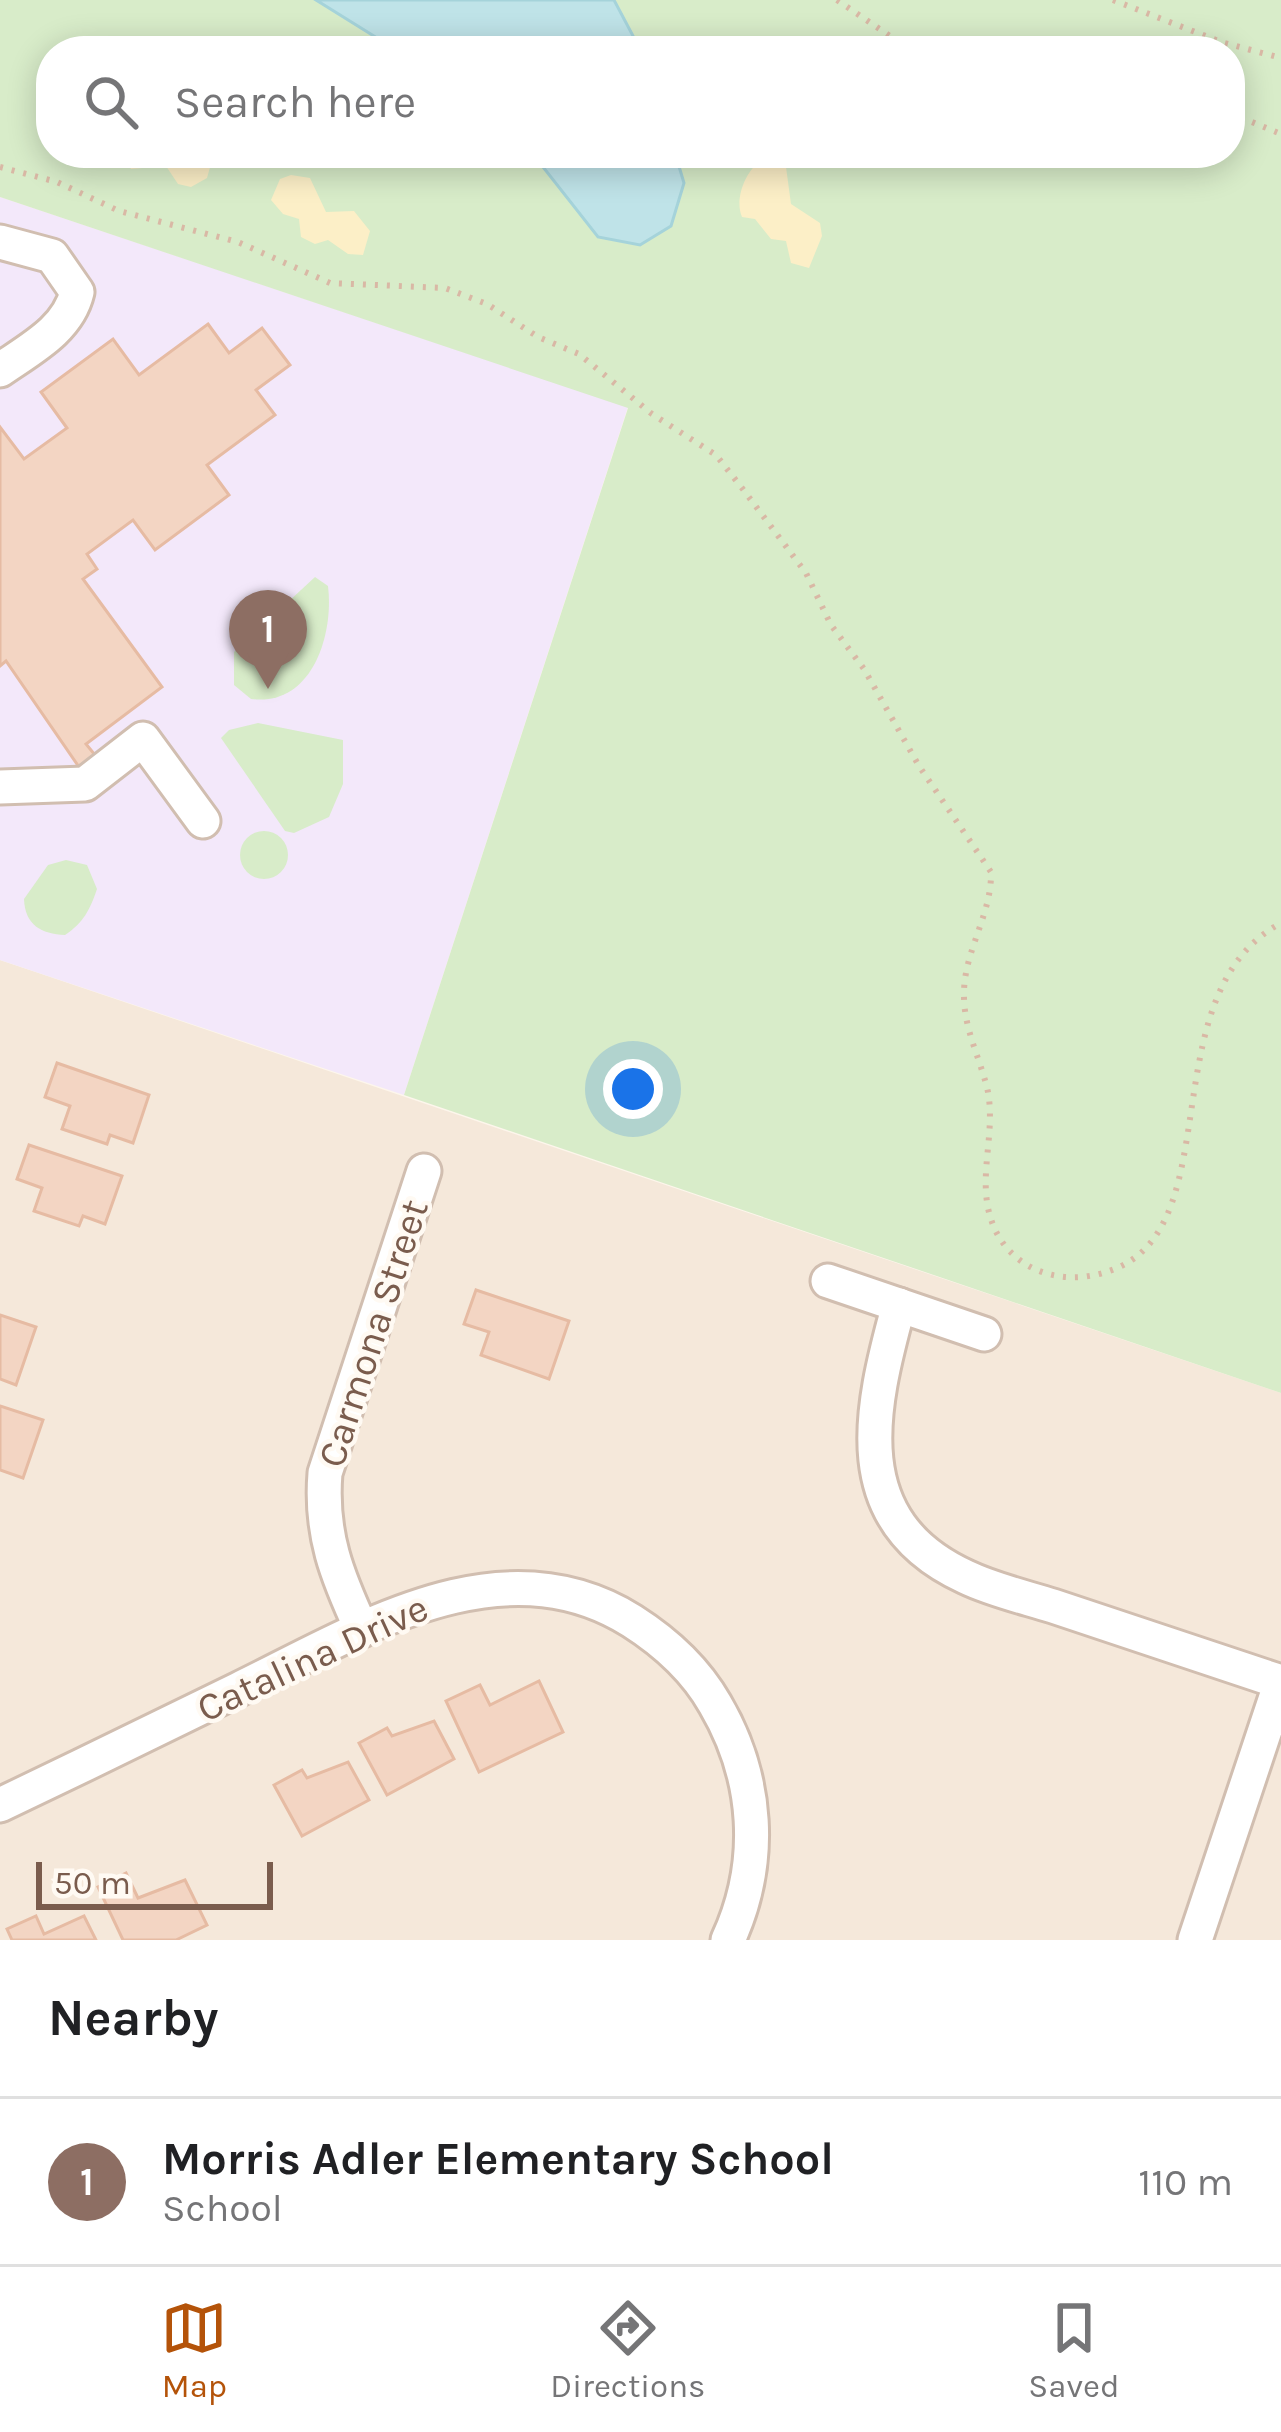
<!DOCTYPE html>
<style>
body{margin:0;font-family:Karla,sans-serif;background:#f2f2f2;color:#202124}
.scale{position:absolute;left:36px;bottom:30px;width:237px;box-sizing:border-box;padding-left:12px;border:6px solid #7a5c4d;border-top:0;font-size:33px;line-height:42px;white-space:nowrap;color:#7a5c4d;-webkit-text-stroke:9px #fffaf3;paint-order:stroke}
.you{position:absolute;left:633px;top:1089px;width:42px;height:42px;margin:-30px;border:9px solid #fff;border-radius:50%;background:#1a73e8;box-shadow:0 0 0 18px #1a73e833}
.badge{display:grid;place-items:center;width:78px;height:78px;border-radius:50%;background:#b45309;color:#fff;font-size:39px;font-weight:700}
.pin{position:absolute;translate:-50% -99px;filter:drop-shadow(0 3px 6px #0008)}
.pin::after{content:'';position:absolute;top:63px;width:42px;height:36px;background:inherit;clip-path:polygon(0 0,100% 0,50% 100%)}
.list{margin:0;padding:0;list-style:none}
h2{display:flex;justify-content:space-between;align-items:center;height:156px;margin:0;padding:0 48px;font-size:51px}
h2 small{font-size:39px;font-weight:400;color:#757577}
.list li{display:grid;grid-template-columns:78px 1fr auto;gap:36px;align-items:center;box-sizing:border-box;height:168px;padding:0 48px;border-top:3px solid #e0e0e0}
.list b{display:block;font-size:45px;white-space:nowrap}
.list p{margin:0;font-size:39px;white-space:nowrap;color:#757577}
.list em{font-size:39px;font-style:normal;color:#757577}
.icon{flex:none;width:66px;height:66px;fill:none;stroke:currentColor;stroke-width:2;stroke-linecap:round;stroke-linejoin:round}
.map{position:relative;flex:none;width:1281px;height:1940px;overflow:hidden}
.search{position:absolute;background:#fff;box-shadow:0 6px 30px #0003;left:36px;right:36px;top:36px;height:132px;display:flex;align-items:center;gap:30px;box-sizing:border-box;padding:0 42px;border-radius:48px;color:#757577;font-size:45px}
.sheet{height:324px;background:#fff}
nav{display:flex;justify-content:space-around;align-items:center;box-sizing:border-box;height:168px;border-top:3px solid #e0e0e0;background:#fff;font-size:33px;color:#757577}
nav a{display:grid;justify-items:center;gap:6px}
nav .on{color:#b45309}
.map>svg:first-child{display:block}
.residential{fill:#f5e8da}
.education{fill:#f3e8fa}
.green{fill:#d8ecc9;fill-rule:evenodd}
.sand{fill:#fcefc7}
.water{fill:#bfe3e8;stroke:#a5d3da;stroke-width:3}
.building{fill:#f3d5c3;stroke:#e6bba3;stroke-width:3}
.lines{fill:none;stroke-linecap:round;stroke-linejoin:round}
.minor-casing{stroke:#d1beb0;stroke-width:39}
.path{stroke:#d9b8a5;stroke-width:6;stroke-dasharray:3 9;stroke-linecap:butt}
.minor{stroke:#fff;stroke-width:33}
.labels{text-anchor:middle;stroke-width:9;stroke-linejoin:round;paint-order:stroke}
.street-label{font-size:39px;fill:#7a5c4d;stroke:#fffaf3}
</style>
<div class="map">
<svg width="1281" height="1940" viewBox="0 0 1281 1940">
<rect width="100%" height="100%" fill="#fdf6ec"/>
<!-- residential -->
<polygon class="residential" points="0,960 1281,1393 1281,1940 0,1940"/>
<!-- education -->
<polygon class="education" points="0,197 628,407 404,1095 0,960"/>
<!-- green -->
<g class="green">
<path d="M0 0H1281V1393L404 1095 628 408 0 197ZM51 51H1230V153H51Z"/>
<path d="M315 577 328 586C334 633 313 707 251 699L234 685V652Z"/>
<polygon points="258,723 343,740 343,784 329,817 294,833 285,831 221,738 229,730"/>
<circle cx="264" cy="855" r="24"/>
<path d="M66 860 87 865 97 889C90 910 83 923 65 935 41 934 25 925 24 899L48 865Z"/>
</g>
<!-- sand -->
<g class="sand">
<polygon points="120,153 236,153 214,153 207,178 191,187 178,184 166,166 131,169"/>
<path d="M763 159 786 167 791 204 820 223 822 236 809 268 791 263 786 241 771 239 755 219 742 217C734 199 746 169 763 159Z"/>
<polygon points="291,175 310,178 326,212 354,211 370,231 363,255 348,254 328,240 315,244 301,237 299,219 283,214 271,200 280,179"/>
</g>
<!-- water -->
<g class="water">
<polygon points="316,0 614,0 641,51 398,51"/>
<polygon points="532,153 675,153 684,183 671,226 640,245 598,237"/>
</g>
<!-- building -->
<g class="building">
<polygon points="208,324 229,353 262,328 290,365 256,390 275,415 207,465 229,495 155,550 133,520 87,554 97,569 83,579 162,687 86,744 95,755 79,767 6,661 0,666 0,427 24,459 67,428 41,392 113,339 139,375"/>
<polygon points="57,1063 149,1095 133,1143 110,1135 107,1144 62,1129 70,1106 45,1097"/>
<polygon points="29,1145 122,1176 105,1224 83,1216 79,1226 34,1211 42,1188 17,1179"/>
<polygon points="476,1290 569,1321 549,1379 481,1355 489,1332 464,1324"/>
<polygon points="0,1315 36,1327 16,1385 0,1379"/>
<polygon points="0,1406 43,1420 23,1478 0,1470"/>
<polygon points="539,1681 563,1732 479,1772 446,1701 480,1685 490,1705"/>
<polygon points="434,1721 454,1759 387,1795 359,1743 387,1728 392,1736"/>
<polygon points="348,1762 369,1800 302,1836 274,1785 302,1770 307,1778"/>
<polygon points="126,1873 138,1898 185,1880 207,1925 176,1940 123,1940 98,1887"/>
<polygon points="36,1916 44,1934 84,1916 96,1940 12,1940 7,1929"/>
</g>
<g class="lines">
<defs>
<g id="minor">
<path d="M0 242 52 256 77 292C68 330 30 349 0 370"/>
<polyline points="0,787 85,784 143,739 203,821"/>
<polyline points="828,1281 984,1334"/>
<path d="M899 1305C870 1410 844 1521 966 1577 993 1590 1024 1597 1053 1606 1129 1632 1205 1657 1281 1682"/>
<path d="M362 1630C337 1576 320 1534 325 1473L424 1171"/>
<path d="M0 1805C80 1767 159 1728 239 1689 358 1631 501 1539 632 1621 665 1642 695 1669 715 1704 758 1777 764 1862 728 1940"/>
<polyline points="1195,1940 1281,1682"/>
</g>
</defs>
<!-- minor casing -->
<use href="#minor" class="minor-casing"/>
<!-- path -->
<g class="path">
<polyline points="837,0 912,51"/>
<polyline points="1113,0 1221,42 1281,58"/>
<polyline points="1230,113 1281,134"/>
<path d="M0 167 57 182 119 211 238 242 330 283 445 288 487 304 538 337 579 354 652 414 716 455 742 488 806 573 831 625 864 669 919 766 991 872C992 915 963 952 964 996 964 1030 981 1060 988 1092 994 1126 984 1159 986 1192 990 1264 1056 1294 1117 1268 1229 1220 1151 993 1281 923"/>
</g>
<!-- minor -->
<use href="#minor" class="minor"/>
</g>
<g class="labels">
<!-- street labels -->
<g class="street-label">
<text transform="translate(372 1333) rotate(-72)" y="14">Carmona Street</text>
<text transform="translate(312 1657) rotate(-25)" y="14">Catalina Drive</text>
</g>
</g>
</svg>
<div class="scale">50 m</div>
<div class="you"></div>
<div class="pin badge" style="left:268px;top:689px;background:#8d6e63">1</div>
<div class="search"><svg class="icon" aria-label="search" viewBox="0 0 24 24"><circle cx="10" cy="10" r="6"/><path d="M15 15l6 6"/></svg>Search here</div>
</div>
<section class="sheet">
<h2>Nearby<small></small></h2>
<ul class="list">
<li><span class="badge" style="background:#8d6e63">1</span><div><b>Morris Adler Elementary School</b><p>School</p></div><em>110 m</em></li>
</ul>
</section>
<nav>
<a class="on"><svg class="icon" aria-label="map" viewBox="0 0 24 24"><path d="M3 6l6-2 6 2 6-2v14l-6 2-6-2-6 2zM9 4v14M15 6v14"/></svg>Map</a>
<a><svg class="icon" aria-label="directions" viewBox="0 0 24 24"><path d="M12 3l9 9-9 9-9-9zM9 14v-3h6M13 9l2 2-2 2"/></svg>Directions</a>
<a><svg class="icon" aria-label="saved" viewBox="0 0 24 24"><path d="M7 4h10v16l-5-4-5 4z"/></svg>Saved</a>
</nav>
